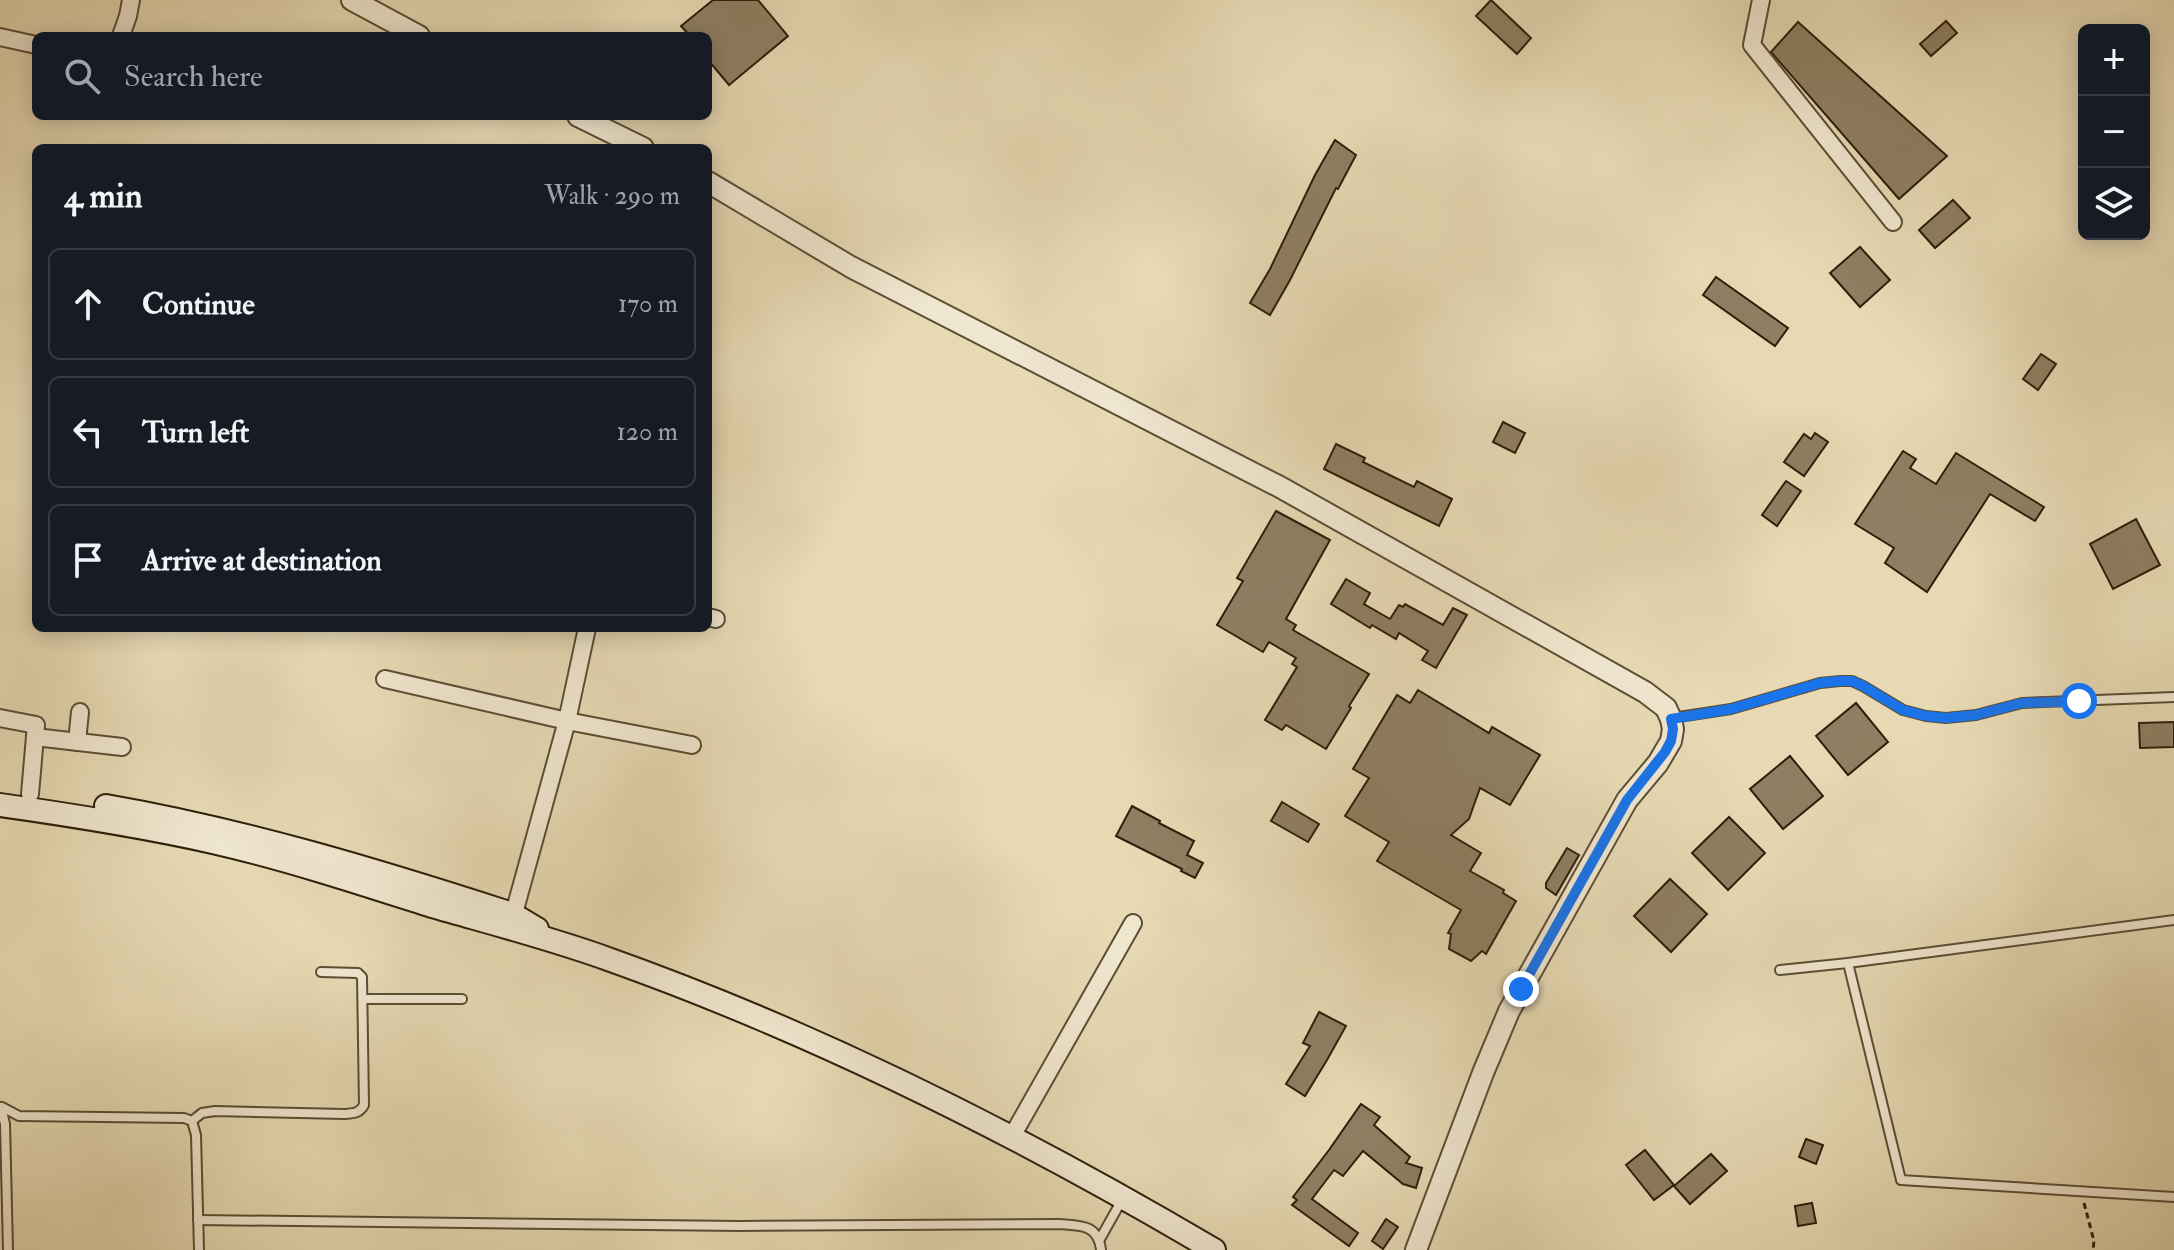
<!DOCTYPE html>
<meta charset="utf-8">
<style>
body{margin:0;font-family:"IM FELL Double Pica",serif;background:#20242c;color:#f1f3f6}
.controls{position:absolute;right:24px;top:24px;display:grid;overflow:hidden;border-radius:12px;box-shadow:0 4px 20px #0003}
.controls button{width:72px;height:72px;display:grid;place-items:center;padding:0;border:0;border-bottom:2px solid #363941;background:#171b24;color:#f1f3f6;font:40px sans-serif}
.stop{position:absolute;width:24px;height:24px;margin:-18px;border:6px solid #1a73e8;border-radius:50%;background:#fff}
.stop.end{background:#1a73e8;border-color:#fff;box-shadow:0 2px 8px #0008}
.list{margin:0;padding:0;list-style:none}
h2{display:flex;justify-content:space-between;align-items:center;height:104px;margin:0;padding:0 32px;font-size:34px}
h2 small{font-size:26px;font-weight:400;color:#9ea1a6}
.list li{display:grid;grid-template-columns:52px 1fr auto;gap:24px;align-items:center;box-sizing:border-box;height:112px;margin:0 16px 16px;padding:0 16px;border:2px solid #363941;border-radius:12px}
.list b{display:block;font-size:30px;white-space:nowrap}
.list em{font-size:26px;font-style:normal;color:#9ea1a6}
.icon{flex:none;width:44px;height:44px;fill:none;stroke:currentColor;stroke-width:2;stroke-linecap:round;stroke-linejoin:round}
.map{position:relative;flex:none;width:2174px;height:1250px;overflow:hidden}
.search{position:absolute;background:#171b24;box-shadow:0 4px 20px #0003;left:32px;top:32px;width:680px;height:88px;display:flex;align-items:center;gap:20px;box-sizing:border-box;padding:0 28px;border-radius:12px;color:#9ea1a6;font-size:30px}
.panel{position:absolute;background:#171b24;box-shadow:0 4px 20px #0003;left:32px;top:144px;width:680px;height:488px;border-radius:12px}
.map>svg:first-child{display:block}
.building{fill:#8e7f62;stroke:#2e1e0a;stroke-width:2}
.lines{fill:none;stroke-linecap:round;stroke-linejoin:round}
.service-casing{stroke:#5c4d34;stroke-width:12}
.minor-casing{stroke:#5c4d34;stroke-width:20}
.tertiary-casing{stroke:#5c4d34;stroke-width:24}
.secondary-casing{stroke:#2e1e0a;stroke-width:26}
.path{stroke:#2e1e0a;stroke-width:3;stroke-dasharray:6 4;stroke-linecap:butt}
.service{stroke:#efe6ce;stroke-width:8}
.minor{stroke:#efe6ce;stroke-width:16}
.tertiary{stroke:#efe6ce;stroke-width:20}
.secondary{stroke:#efe6ce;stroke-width:22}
.route{stroke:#1a73e8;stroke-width:10}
</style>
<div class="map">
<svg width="2174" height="1250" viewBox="0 0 2174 1250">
<rect width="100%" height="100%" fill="#e6d9b3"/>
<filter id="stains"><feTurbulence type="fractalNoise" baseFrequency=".0025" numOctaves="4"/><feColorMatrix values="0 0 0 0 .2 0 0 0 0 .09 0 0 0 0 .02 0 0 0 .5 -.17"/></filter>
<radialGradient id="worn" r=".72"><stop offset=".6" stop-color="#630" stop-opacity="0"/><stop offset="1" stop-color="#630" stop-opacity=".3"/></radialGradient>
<!-- building -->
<g class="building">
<polygon points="713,0 758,0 788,36 729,85 708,60 708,36 690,36 681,26"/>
<polygon points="1491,0 1531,38 1517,54 1476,16"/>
<polygon points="1946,21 1957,33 1931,56 1920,44"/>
<polygon points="1798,22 1947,156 1899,199 1771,52"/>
<polygon points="1335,140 1356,155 1338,189 1336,188 1290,280 1270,315 1250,303 1270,269 1315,175"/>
<polygon points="1953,200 1970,218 1935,248 1919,230"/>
<polygon points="1860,247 1890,280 1860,307 1830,273"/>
<polygon points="1716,277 1788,328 1775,346 1703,295"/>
<polygon points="2041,354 2056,364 2038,390 2023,379"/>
<polygon points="1503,422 1525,433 1515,453 1493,442"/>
<polygon points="1815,433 1828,442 1804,476 1784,462 1804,434 1811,439"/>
<polygon points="1336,444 1365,458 1363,462 1414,487 1417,481 1452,499 1439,526 1324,469"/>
<polygon points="1903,451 1916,459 1910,468 1936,484 1956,453 2044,507 2035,521 1990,494 1927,592 1885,563 1894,548 1855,524"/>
<polygon points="1786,481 1801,491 1777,526 1762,515"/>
<polygon points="1276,511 1330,540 1286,619 1296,625 1293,630 1369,674 1349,706 1351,708 1326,749 1286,725 1282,730 1265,720 1297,667 1292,664 1296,658 1269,642 1263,652 1217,625 1243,581 1237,578"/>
<polygon points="2136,519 2160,565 2113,589 2090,544"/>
<polygon points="1346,579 1370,593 1364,604 1390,619 1399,605 1403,607 1405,604 1443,625 1453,608 1467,615 1436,668 1422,660 1428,651 1399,633 1396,639 1372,625 1370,628 1331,604"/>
<polygon points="1418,690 1489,733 1492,727 1540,755 1510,805 1480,788 1469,819 1451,835 1481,853 1470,871 1504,890 1503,893 1516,901 1486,954 1482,951 1471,961 1449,949 1451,934 1448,933 1461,910 1377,861 1389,842 1345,816 1369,778 1353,769 1397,695 1410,703"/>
<polygon points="1856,703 1888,742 1848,775 1816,736"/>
<polygon points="2174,722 2174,747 2140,748 2139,723"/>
<polygon points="1790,756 1823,796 1783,829 1750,789"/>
<polygon points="1282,802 1319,824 1308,842 1271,821"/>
<polygon points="1132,806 1160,821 1159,823 1194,841 1187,855 1203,863 1195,878 1181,871 1182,869 1116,836"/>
<polygon points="1729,817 1765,853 1728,890 1692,853"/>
<polygon points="1567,848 1579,855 1556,895 1546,888 1546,883"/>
<polygon points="1670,879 1707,914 1671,952 1634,916"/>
<polygon points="1319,1012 1346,1026 1327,1060 1305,1096 1286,1084 1310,1046 1303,1043"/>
<polygon points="1361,1104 1380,1117 1374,1125 1410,1157 1406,1163 1422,1168 1416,1188 1403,1184 1363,1151 1343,1176 1334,1170 1312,1199 1358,1233 1349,1246 1292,1205 1297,1200 1293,1197 1329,1150"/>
<polygon points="1806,1139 1823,1145 1816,1164 1799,1157"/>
<polygon points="1645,1150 1674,1185 1654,1200 1626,1165"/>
<polygon points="1711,1154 1727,1171 1690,1204 1674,1186"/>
<polygon points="1812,1203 1816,1223 1798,1226 1795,1206"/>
<polygon points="1386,1219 1398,1227 1383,1249 1372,1241"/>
</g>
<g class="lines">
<defs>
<g id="service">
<polyline points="1672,718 1731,709 1820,683 1840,681 1852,681 1863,686 1903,710 1926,716 1946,718 1976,715 2022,703 2174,697"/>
<polyline points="1848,963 1901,1180 2174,1197"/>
<polyline points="1780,970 1848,963 2174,920"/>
<polyline points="363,999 462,999"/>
<polyline points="1,1107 5,1124 8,1250"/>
<polyline points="2,1107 19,1116 184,1118 192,1121 196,1135 199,1250"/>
<path d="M192 1121 202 1113 215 1111 344 1114C353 1113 359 1114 364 1105L362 977 358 973 321 972"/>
<path d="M198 1220 741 1226 1059 1224C1081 1226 1098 1224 1101 1250"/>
<polyline points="1100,1239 1123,1198"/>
</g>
<g id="minor">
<polyline points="1761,0 1752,45 1893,222"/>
<polyline points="121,36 128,16 131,0"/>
<polyline points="0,37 36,45"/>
<polyline points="708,617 716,619"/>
<polyline points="385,679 567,721 692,745"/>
<polyline points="0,718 36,725 30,794"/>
<polyline points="35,737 122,747"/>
<polyline points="77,742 80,712"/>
<polyline points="511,924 567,721 587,628"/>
<polyline points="1011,1138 1133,923"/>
</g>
<g id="tertiary">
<polyline points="352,0 419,36"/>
<polyline points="578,116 643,148"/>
<polyline points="708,182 851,267 1280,487 1645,692 1666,708 1671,719 1673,729 1671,741 1658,763 1627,800 1509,1011 1483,1073 1416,1250"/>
</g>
<g id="secondary">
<path d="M0 805C71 815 142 826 213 842 287 859 360 883 432 906 491 923 550 938 608 959 819 1034 1021 1136 1214 1250"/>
<path d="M106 806C244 830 379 871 512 914L537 929"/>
</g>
</defs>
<!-- service casing -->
<use href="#service" class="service-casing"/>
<!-- minor casing -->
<use href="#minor" class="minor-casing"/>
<!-- tertiary casing -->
<use href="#tertiary" class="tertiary-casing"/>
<!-- secondary casing -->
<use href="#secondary" class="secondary-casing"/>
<!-- path -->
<polyline class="path" points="2084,1203 2094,1241 2093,1250"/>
<!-- service -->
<use href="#service" class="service"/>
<!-- minor -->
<use href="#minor" class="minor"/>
<!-- tertiary -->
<use href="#tertiary" class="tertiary"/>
<!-- secondary -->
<use href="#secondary" class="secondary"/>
</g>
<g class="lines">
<!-- route -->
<polyline class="route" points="1521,989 1627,800 1665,752 1671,741 1673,729 1671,719 1731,709 1820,683 1840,681 1852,681 1863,686 1903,710 1926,716 1946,718 1976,715 2022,703 2079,701"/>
</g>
<rect width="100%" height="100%" filter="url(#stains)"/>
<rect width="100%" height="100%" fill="url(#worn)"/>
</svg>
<div class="controls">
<button>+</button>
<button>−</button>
<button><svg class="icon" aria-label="layers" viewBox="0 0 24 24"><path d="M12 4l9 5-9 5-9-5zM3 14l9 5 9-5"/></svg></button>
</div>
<div class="stop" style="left:2079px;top:701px"></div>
<div class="stop end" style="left:1521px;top:989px"></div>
<div class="search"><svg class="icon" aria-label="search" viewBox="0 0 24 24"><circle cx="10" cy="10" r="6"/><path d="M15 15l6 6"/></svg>Search here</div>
<section class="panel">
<h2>4 min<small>Walk · 290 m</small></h2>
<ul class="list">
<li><svg class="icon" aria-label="ahead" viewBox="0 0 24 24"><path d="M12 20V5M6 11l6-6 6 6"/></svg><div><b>Continue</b></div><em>170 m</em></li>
<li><svg class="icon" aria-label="left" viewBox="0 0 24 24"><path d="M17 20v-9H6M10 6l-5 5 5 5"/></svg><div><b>Turn left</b></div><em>120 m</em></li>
<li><svg class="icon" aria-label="arrive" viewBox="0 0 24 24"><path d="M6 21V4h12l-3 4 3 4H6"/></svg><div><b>Arrive at destination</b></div></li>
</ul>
</section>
</div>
